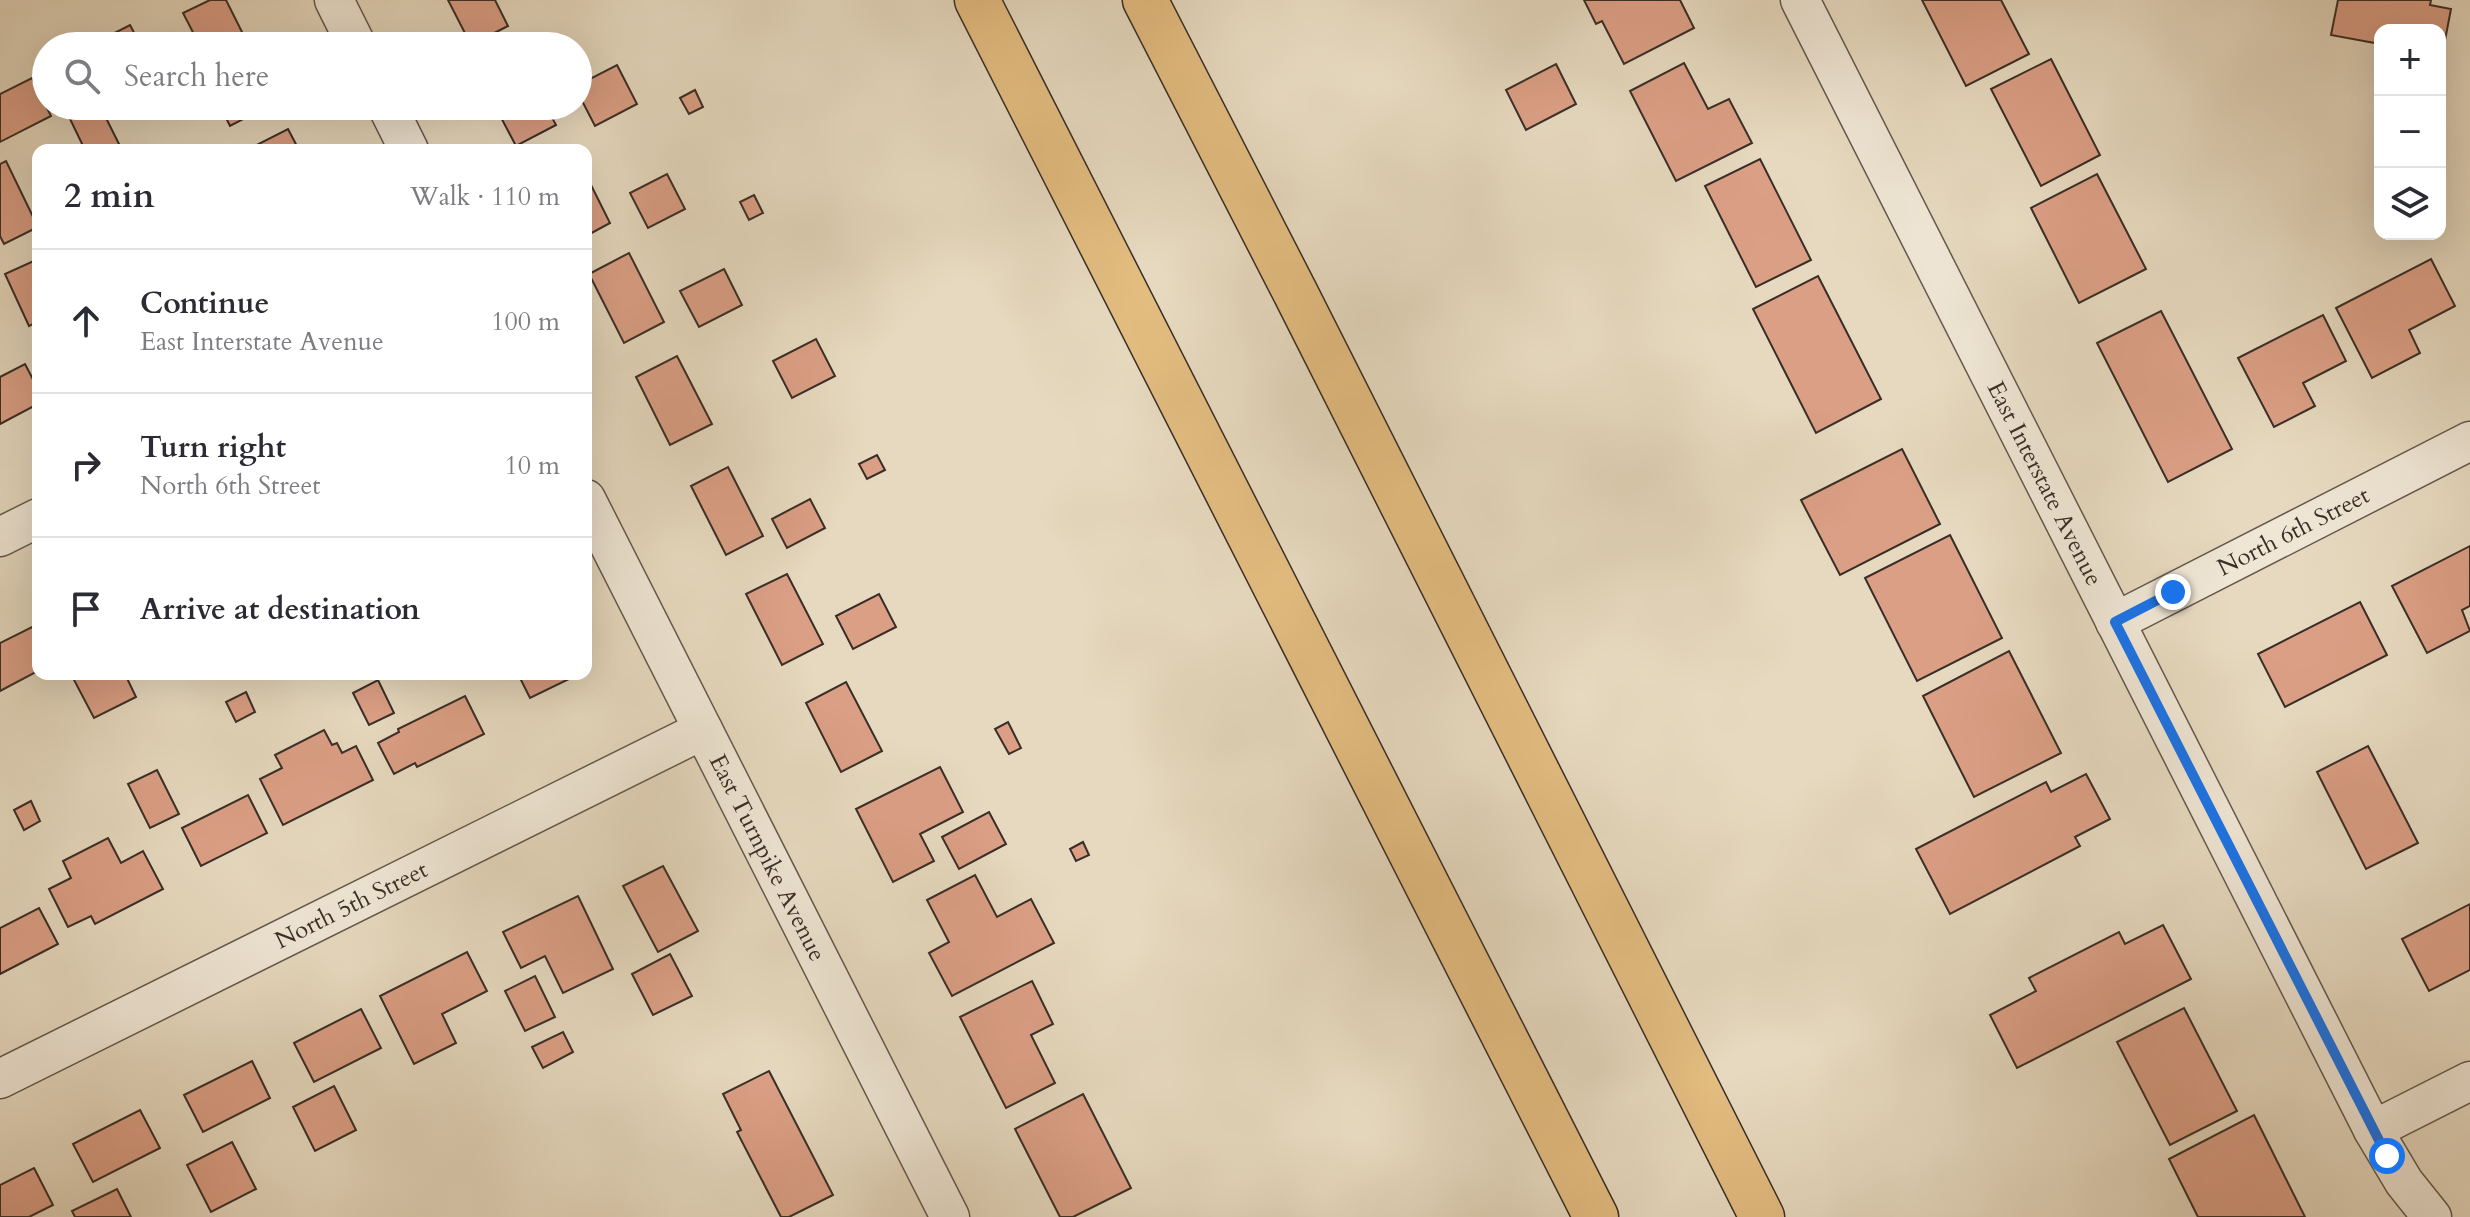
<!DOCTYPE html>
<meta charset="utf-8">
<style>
body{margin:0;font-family:Cardo,serif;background:#f2f2f3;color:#2b2b33}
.controls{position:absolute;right:24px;top:24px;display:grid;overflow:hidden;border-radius:16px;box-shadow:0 8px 32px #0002}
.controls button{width:72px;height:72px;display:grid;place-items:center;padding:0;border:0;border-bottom:2px solid #e1e1e2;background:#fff;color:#2b2b33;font:40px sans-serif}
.stop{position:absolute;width:24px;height:24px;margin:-18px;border:6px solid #1a73e8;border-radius:50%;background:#fff}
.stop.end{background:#1a73e8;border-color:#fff;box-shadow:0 2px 8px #0008}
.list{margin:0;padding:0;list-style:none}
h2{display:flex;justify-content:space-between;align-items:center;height:104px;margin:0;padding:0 32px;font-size:34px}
h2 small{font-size:26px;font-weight:400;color:#7c7c81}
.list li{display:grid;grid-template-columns:52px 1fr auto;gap:24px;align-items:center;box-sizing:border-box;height:144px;padding:0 32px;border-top:2px solid #e1e1e2}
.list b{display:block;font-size:30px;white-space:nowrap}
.list p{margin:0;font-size:26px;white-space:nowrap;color:#7c7c81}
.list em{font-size:26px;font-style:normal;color:#7c7c81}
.icon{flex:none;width:44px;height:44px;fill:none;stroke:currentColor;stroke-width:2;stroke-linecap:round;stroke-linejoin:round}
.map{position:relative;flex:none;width:2470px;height:1217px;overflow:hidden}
.search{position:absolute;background:#fff;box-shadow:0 8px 32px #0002;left:32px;top:32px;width:560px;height:88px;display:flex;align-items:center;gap:20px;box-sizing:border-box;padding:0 28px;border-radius:44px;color:#7c7c81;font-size:30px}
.panel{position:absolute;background:#fff;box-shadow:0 8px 32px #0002;left:32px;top:144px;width:560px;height:536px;border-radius:16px}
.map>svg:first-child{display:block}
.building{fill:#db9f85;stroke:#392e27;stroke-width:2}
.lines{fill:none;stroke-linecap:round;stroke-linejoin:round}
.minor-casing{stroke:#64594d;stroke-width:41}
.highway-casing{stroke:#392e27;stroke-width:47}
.minor{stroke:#efe6d5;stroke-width:38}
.highway{stroke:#e3bc80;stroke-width:44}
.route{stroke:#1a73e8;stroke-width:10}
.labels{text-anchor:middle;stroke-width:8;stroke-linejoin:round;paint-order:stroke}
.street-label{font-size:24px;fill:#392e27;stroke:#efe6d5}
</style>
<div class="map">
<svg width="2470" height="1217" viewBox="0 0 2470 1217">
<rect width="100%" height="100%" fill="#e6d9bf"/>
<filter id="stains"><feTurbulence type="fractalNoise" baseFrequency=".0025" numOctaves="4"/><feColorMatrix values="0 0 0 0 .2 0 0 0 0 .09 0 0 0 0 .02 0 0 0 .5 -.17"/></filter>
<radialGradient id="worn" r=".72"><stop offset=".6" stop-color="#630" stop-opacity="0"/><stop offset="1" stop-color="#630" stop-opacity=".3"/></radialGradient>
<!-- building -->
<g class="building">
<polygon points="210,0 226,0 249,46 200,46 183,13"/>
<polygon points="448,0 495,0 508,26 471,45"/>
<polygon points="1584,0 1680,0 1694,28 1624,64 1602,21 1596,24"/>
<polygon points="1922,0 2001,0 2029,54 1966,86"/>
<polygon points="2338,0 2431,0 2430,5 2451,9 2442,56 2440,56 2440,30 2380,30 2380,44 2331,35"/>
<polygon points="130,25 141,46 89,46"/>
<polygon points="2051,59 2100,155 2041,186 1991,89"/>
<polygon points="1684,63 1708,109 1729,99 1752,143 1676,181 1630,91"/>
<polygon points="1556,64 1576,104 1526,130 1506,90"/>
<polygon points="617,65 637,104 595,126 578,93 578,85"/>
<polygon points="32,78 51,116 0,142 0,94"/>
<polygon points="695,90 703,107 689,114 680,98"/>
<polygon points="95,106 100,106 122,150 85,150 70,119"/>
<polygon points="220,106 268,106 230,126"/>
<polygon points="495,106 546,106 556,125 516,146"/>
<polygon points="288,129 299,150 247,150"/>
<polygon points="1760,159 1811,260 1756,287 1705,186"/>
<polygon points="6,161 38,227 4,244 0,236 0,164"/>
<polygon points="667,174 685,209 648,228 630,193"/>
<polygon points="2097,174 2146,269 2079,303 2031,208"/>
<polygon points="586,175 610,223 586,236"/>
<polygon points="754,195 763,213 749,220 740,202"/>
<polygon points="629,253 664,322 624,343 589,274"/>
<polygon points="38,259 38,321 29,326 5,274"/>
<polygon points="2431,259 2455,306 2409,330 2420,353 2372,378 2336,308"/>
<polygon points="724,269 742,305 699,327 680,291"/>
<polygon points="1818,276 1881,399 1816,433 1753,309"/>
<polygon points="2161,311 2232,449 2168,482 2097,343"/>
<polygon points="2323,315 2346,361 2303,383 2315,406 2274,427 2238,358"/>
<polygon points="816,339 835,376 792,398 773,361"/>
<polygon points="677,356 712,424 670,445 636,377"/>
<polygon points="25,364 38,389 38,404 0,424 0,377"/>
<polygon points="1902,449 1940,524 1840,575 1801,500"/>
<polygon points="877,455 885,470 867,479 859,464"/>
<polygon points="728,467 763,536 726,555 691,486"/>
<polygon points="810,499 825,528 787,548 772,519"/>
<polygon points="1950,535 2002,638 1917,681 1865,578"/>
<polygon points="2470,546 2470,606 2462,610 2470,631 2427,653 2392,586"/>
<polygon points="787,574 823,644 782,665 746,594"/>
<polygon points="879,594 896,627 853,649 836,616"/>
<polygon points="2360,602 2387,655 2285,707 2258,654"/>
<polygon points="32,627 38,639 38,671 0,691 0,643"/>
<polygon points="2009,651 2061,753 1974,797 1923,696"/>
<polygon points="81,674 125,674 136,697 94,718 73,678"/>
<polygon points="518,674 567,674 569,679 530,698"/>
<polygon points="378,680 394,713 369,725 353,693"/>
<polygon points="846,682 882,751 841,772 806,703"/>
<polygon points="246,692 255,712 236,722 226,702"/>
<polygon points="465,696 484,734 417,767 415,763 394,774 378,743 399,732 398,729"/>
<polygon points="1008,722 1021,748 1009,754 995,729"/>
<polygon points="324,730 332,745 337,743 342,753 356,746 373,780 283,825 260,779 282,768 275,755"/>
<polygon points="2368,746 2418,843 2366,869 2317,772"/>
<polygon points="940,767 963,812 920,834 934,861 893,882 856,809"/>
<polygon points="157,770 179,814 150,828 128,784"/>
<polygon points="2086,774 2110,819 2075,837 2080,846 1950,914 1916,849 2046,782 2051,792"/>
<polygon points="248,795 267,833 201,866 182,828"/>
<polygon points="31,801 40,821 24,830 14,810"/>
<polygon points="989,812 1006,844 959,869 942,837"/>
<polygon points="108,838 121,863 143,851 163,889 95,924 91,916 68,927 49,889 71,878 63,861"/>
<polygon points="1083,842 1089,855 1076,861 1070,849"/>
<polygon points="663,866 698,931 658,952 623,886"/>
<polygon points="975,875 997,917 1031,899 1054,943 952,996 929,953 949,942 927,900"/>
<polygon points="578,896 613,969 563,993 545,956 521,968 503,932"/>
<polygon points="2470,904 2470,970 2429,991 2402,939"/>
<polygon points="39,908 58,944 0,974 0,928"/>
<polygon points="2163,925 2191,979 2017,1068 1990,1015 2036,991 2029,978 2119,932 2125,944"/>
<polygon points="467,952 487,991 442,1014 456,1043 414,1064 380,996"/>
<polygon points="670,954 692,996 653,1015 632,974"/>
<polygon points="535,976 555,1017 525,1031 505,991"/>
<polygon points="1032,981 1053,1024 1031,1035 1055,1083 1006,1108 960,1017"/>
<polygon points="2184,1008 2237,1111 2170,1145 2117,1042"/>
<polygon points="361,1009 381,1048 314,1082 294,1043"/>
<polygon points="563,1032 573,1052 543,1068 532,1047"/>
<polygon points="252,1061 270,1098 203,1132 184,1095"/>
<polygon points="769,1071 833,1195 789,1217 781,1217 737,1132 741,1130 723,1094"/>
<polygon points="334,1086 356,1130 315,1151 293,1107"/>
<polygon points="1083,1094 1131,1188 1073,1217 1060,1217 1015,1129"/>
<polygon points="140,1110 160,1148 93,1182 73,1144"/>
<polygon points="2254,1115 2305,1217 2198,1217 2169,1159"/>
<polygon points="232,1142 256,1189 211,1212 187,1165"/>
<polygon points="34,1168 53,1205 29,1217 0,1217 0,1185"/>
<polygon points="117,1189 131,1217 75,1217 72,1211"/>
</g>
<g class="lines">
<defs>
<g id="minor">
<polyline points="334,0 357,46"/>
<path id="s1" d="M1800 0 2373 1130 2404 1182 2432 1217"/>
<polyline points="387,106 409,150"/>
<path id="s2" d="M586 499 950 1217"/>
<polyline points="0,537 38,518"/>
<path id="s3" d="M2115 622 2470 441"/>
<path id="s4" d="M0 1079 703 730"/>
<polyline points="2373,1130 2470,1081"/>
</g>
<g id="highway">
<polyline points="977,0 1596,1217"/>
<polyline points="1145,0 1296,294 1762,1217"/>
</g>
</defs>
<!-- minor casing -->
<use href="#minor" class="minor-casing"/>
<!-- highway casing -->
<use href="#highway" class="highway-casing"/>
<!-- minor -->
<use href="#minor" class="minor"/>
<!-- highway -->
<use href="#highway" class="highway"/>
</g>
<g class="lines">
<!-- route -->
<polyline class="route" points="2173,592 2115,622 2387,1156"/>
</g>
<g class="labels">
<!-- street labels -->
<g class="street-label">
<text dy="8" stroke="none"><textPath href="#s1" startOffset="542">East Interstate Avenue</textPath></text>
<text dy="8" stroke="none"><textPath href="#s3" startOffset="200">North 6th Street</textPath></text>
<text dy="8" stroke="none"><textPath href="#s2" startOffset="402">East Turnpike Avenue</textPath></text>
<text dy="8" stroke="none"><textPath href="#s4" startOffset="392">North 5th Street</textPath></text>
</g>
</g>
<rect width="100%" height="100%" filter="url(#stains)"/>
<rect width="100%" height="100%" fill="url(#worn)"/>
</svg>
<div class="controls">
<button>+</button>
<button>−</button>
<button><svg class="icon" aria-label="layers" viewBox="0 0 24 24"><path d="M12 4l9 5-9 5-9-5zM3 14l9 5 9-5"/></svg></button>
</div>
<div class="stop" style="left:2387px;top:1156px"></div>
<div class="stop end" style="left:2173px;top:592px"></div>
<div class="search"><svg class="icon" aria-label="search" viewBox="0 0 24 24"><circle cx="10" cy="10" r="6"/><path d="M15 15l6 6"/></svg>Search here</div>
<section class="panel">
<h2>2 min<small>Walk · 110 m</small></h2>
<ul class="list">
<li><svg class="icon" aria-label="ahead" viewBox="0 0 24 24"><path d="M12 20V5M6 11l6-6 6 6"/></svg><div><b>Continue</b><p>East Interstate Avenue</p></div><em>100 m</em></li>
<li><svg class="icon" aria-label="right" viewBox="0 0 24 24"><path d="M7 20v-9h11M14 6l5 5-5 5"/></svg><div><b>Turn right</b><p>North 6th Street</p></div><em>10 m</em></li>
<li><svg class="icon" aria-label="arrive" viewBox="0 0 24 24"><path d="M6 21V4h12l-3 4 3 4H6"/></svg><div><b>Arrive at destination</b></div></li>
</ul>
</section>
</div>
